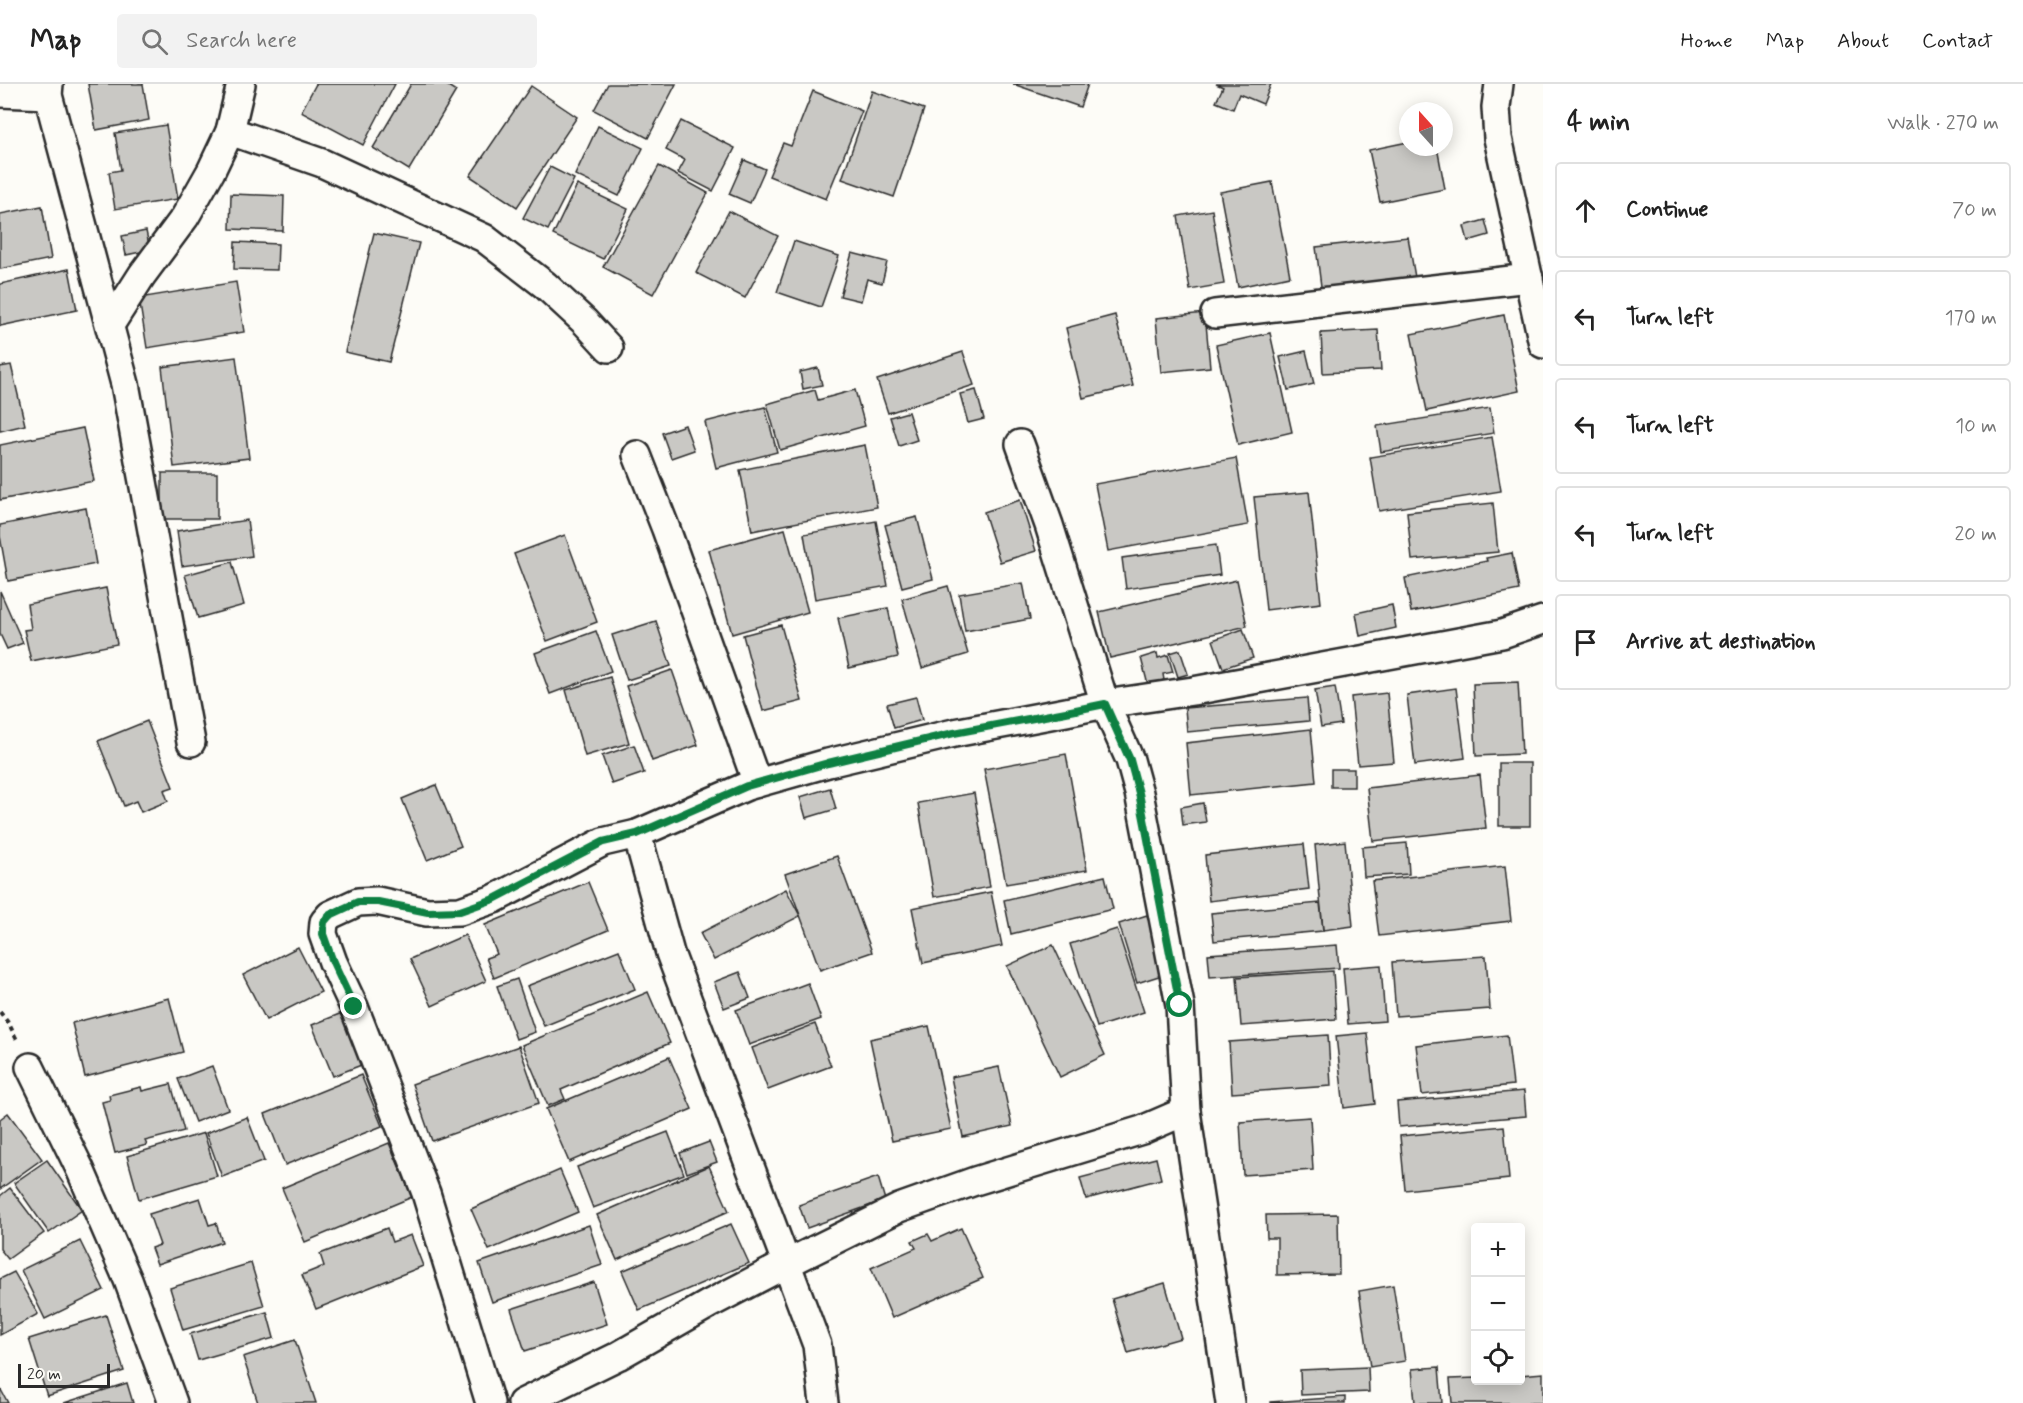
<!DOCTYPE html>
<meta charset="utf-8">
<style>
body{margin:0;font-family:Mynerve,sans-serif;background:#f2f2f2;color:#222}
.controls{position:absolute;right:18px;bottom:18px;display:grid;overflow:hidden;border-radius:6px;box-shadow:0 3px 15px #0003}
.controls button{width:54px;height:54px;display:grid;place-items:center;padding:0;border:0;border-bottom:2px solid #e0e0e0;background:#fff;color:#222;font:30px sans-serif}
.compass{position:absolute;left:1399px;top:18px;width:54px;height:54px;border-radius:50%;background:#fff;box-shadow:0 3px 15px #0003;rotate:339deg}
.scale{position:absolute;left:18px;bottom:15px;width:92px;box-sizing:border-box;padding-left:6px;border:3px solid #2b2b2b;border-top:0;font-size:16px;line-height:21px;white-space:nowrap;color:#2b2b2b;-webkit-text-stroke:4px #fdfcf7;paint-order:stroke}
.stop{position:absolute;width:18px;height:18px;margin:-14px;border:4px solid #0b8043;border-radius:50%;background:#fff}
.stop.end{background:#0b8043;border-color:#fff;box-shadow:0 2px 6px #0008}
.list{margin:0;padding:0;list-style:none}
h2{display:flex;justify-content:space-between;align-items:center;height:78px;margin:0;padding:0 24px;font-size:26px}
h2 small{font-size:20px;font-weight:400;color:#767676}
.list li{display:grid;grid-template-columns:39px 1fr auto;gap:18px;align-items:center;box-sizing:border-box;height:96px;margin:0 12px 12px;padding:0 12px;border:2px solid #e0e0e0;border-radius:6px}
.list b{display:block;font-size:22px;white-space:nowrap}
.list em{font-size:20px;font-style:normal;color:#767676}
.icon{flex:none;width:33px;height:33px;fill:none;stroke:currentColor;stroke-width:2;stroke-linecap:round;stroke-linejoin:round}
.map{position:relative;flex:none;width:1543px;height:1319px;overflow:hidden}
header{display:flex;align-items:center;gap:36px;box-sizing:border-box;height:84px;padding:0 30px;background:#fff;border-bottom:2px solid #e0e0e0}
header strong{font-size:28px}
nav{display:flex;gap:33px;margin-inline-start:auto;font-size:21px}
.search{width:420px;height:54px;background:#f2f2f2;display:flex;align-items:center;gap:15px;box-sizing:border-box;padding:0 21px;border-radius:6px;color:#767676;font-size:22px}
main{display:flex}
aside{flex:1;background:#fff}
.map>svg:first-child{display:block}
.building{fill:#c9c8c4;stroke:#2b2b2b;stroke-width:1.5}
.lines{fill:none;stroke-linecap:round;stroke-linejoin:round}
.minor-casing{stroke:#2b2b2b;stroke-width:32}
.path{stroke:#2b2b2b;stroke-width:4;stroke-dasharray:4.5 4.5;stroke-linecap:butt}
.minor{stroke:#fdfcf7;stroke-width:27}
.route{stroke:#0b8043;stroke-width:8}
</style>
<header>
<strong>Map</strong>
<div class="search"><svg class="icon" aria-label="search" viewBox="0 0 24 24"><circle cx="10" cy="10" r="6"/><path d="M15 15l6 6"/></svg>Search here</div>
<nav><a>Home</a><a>Map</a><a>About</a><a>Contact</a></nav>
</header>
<main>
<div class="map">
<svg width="1543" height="1319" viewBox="0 0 1543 1319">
<rect width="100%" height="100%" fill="#fdfcf7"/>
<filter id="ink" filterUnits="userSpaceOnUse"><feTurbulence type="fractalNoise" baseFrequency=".0167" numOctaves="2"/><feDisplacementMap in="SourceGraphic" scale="12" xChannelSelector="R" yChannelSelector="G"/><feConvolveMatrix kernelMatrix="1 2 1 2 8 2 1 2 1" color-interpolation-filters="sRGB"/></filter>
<g filter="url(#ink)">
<!-- building -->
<g class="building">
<polygon points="88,0 143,0 149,36 96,46"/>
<polygon points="316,0 395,0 363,61 301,28"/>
<polygon points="411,0 445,0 456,7 409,86 373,64"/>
<polygon points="608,0 676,0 648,54 594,26"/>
<polygon points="1013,0 1088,0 1080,23"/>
<polygon points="1216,0 1271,0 1263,20 1239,10 1233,25 1216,18 1223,3"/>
<polygon points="531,2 577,33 517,123 470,92"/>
<polygon points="813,7 862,27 826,115 769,92 783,59 791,62"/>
<polygon points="872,7 924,25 894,113 842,95"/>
<polygon points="681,37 735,64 713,107 678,89 685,76 666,66"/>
<polygon points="166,41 178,115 115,125 109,88 121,86 115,49"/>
<polygon points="598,42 643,64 619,112 575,91"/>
<polygon points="1408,58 1408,63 1437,63 1445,105 1380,118 1369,66"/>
<polygon points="744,76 765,85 750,119 729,110"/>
<polygon points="659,82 708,109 653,210 603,183"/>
<polygon points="550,83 574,95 548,146 523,134"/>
<polygon points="1272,98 1290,192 1238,203 1220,108"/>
<polygon points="577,101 628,125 603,175 553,151"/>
<polygon points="231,110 284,112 283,147 230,145"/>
<polygon points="42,122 51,175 0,185 0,130"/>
<polygon points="1212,126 1224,200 1190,206 1178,132"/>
<polygon points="729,127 778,152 745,214 696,189"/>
<polygon points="1485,136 1489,151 1468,157 1464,142"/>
<polygon points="146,147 150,166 126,171 122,152"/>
<polygon points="374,149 419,159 389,278 345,268"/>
<polygon points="1408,153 1416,199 1322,210 1316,163"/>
<polygon points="794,157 839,172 821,223 777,208"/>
<polygon points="235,158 278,160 277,186 234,185"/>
<polygon points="852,169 887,178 882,199 867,195 861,217 840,212"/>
<polygon points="69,185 77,226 0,242 0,200"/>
<polygon points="236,198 244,248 147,264 139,214"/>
<polygon points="1205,229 1210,283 1161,288 1156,234"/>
<polygon points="1115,231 1133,302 1083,314 1066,244"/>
<polygon points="1504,231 1519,307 1427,327 1411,250"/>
<polygon points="1378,246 1381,286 1323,289 1321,249"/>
<polygon points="1270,249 1292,348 1238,361 1216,261"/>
<polygon points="1306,267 1314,300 1288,306 1280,273"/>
<polygon points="963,268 974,301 888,329 877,296"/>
<polygon points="236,273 249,374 174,383 162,283"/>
<polygon points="11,281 25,341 0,347 0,283"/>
<polygon points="818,284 822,301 803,305 800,288"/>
<polygon points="815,306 818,316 855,306 865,342 780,366 767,320"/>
<polygon points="976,306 984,335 968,339 960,310"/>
<polygon points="765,323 777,368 716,384 705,338"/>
<polygon points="1490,324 1494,349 1381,368 1377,342"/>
<polygon points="908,328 917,356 899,362 890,333"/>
<polygon points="685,341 694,366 671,374 662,349"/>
<polygon points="83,344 94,397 0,416 0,361"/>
<polygon points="1492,353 1501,407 1379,427 1370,373"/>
<polygon points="865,361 877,423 752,447 740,386"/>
<polygon points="1236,374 1248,441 1108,467 1095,400"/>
<rect x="162" y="389" width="55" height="46"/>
<polygon points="1309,408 1321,519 1266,526 1254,413"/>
<polygon points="1020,416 1036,467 1000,478 984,428"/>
<polygon points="1493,419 1498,468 1412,476 1407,428"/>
<polygon points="86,424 96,480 8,497 0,452 0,441"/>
<polygon points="917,433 933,495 902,503 885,441"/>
<polygon points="247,436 252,472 182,482 177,447"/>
<polygon points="876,437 888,502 815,515 804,450"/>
<polygon points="785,445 808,528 732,550 709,466"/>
<polygon points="565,451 597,538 547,557 514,470"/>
<polygon points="1216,461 1220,491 1126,505 1122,474"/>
<polygon points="1512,469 1519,506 1411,528 1405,494 1487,477 1486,474"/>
<polygon points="232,478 244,521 198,534 185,491"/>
<polygon points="1237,496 1247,542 1110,574 1099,528"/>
<polygon points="1023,499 1030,535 965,547 959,510"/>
<polygon points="948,502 968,570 922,584 902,515"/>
<polygon points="106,504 117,560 31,577 24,546 31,545 27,520"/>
<polygon points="0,507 23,559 7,565 0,550"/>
<polygon points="1392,521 1396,544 1360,552 1356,529"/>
<polygon points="888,524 898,573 849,584 838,534"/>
<polygon points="656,537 671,582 627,596 612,551"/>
<polygon points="781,541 802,617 763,627 743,551"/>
<polygon points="1243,545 1253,574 1223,584 1213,556"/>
<polygon points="596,547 611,587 550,610 535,569"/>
<polygon points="1180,566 1188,590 1178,593 1170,569"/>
<polygon points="1157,569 1158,574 1168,571 1173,588 1163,590 1164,596 1148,601 1141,574"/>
<polygon points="672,586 698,661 652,677 626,602"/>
<polygon points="610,593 629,659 585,672 566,606"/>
<polygon points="1518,598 1522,670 1476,672 1473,600"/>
<polygon points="1335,603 1341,640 1321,643 1315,606"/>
<polygon points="1456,604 1465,674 1415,681 1407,611"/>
<polygon points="1387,609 1394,678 1358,681 1351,613"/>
<polygon points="916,613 922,636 894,644 887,620"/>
<polygon points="1307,614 1309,637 1187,648 1185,624"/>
<polygon points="147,637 173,703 164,706 168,717 141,728 136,717 124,722 98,657"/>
<polygon points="1311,645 1316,698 1191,711 1186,659"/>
<polygon points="634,661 644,689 612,700 602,672"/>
<polygon points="1066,670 1087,786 1006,800 984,685"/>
<rect x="1499" y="679" width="31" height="63"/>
<rect x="1331" y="685" width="23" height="18"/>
<polygon points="1480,691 1486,744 1373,757 1367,704"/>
<polygon points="436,701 461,762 427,776 402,715"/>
<polygon points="830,704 836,725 806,734 800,713"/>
<polygon points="974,709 990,803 934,813 918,719"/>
<polygon points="1203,719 1206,738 1183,741 1181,723"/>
<polygon points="1345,757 1353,842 1323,846 1315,761"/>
<polygon points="1407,759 1409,790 1364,793 1362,763"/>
<polygon points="1304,760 1309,805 1209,817 1205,771"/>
<polygon points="837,772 872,868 820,886 785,790"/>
<polygon points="1505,782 1511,837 1379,852 1372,797"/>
<polygon points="1105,792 1113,825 1011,850 1004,816"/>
<polygon points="588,798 608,846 494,894 486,874 497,870 485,841"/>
<polygon points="786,805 800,832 714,876 700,849"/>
<polygon points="991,808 1002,862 923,879 912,824"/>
<polygon points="1320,819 1323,847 1214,857 1211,829"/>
<polygon points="1147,831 1165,890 1137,899 1119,840"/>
<polygon points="1117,845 1144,928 1097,943 1070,860"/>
<polygon points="465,851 486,897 432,922 410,875"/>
<polygon points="1053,861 1105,971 1060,993 1007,882"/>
<polygon points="1337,861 1339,884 1210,893 1208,870"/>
<polygon points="298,863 321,908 266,936 243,891"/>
<polygon points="619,866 635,905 544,942 527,902"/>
<polygon points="1486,872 1490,925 1396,932 1392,878"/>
<polygon points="1381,881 1385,937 1348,940 1343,884"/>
<polygon points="1333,887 1336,935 1241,942 1237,893"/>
<polygon points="740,888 750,914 724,924 714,898"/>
<polygon points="517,895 535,948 516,955 497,902"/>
<polygon points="808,899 821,935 749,961 736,926"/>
<polygon points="648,908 670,959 561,1006 565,1015 548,1022 522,961"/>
<polygon points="169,914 183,968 85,993 72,939"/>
<polygon points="347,927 369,978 333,992 312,941"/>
<polygon points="815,940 831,982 768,1006 752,964"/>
<polygon points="929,942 951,1045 892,1057 870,955"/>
<polygon points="1367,949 1375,1020 1344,1024 1336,952"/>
<polygon points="1328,951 1331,1002 1232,1009 1229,958"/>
<polygon points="1507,951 1513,1001 1422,1011 1416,961"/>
<polygon points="519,962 539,1019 432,1057 412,1000"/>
<polygon points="669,973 692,1025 569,1078 546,1025"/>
<polygon points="212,982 228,1025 195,1038 178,995"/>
<polygon points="999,983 1012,1042 963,1053 951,993"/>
<polygon points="361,991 382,1042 285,1081 265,1030"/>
<polygon points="171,1000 184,1047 145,1057 147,1061 115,1069 102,1018 110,1016 109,1011 141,1003 142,1007"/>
<polygon points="1524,1007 1526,1032 1399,1043 1397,1018"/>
<polygon points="8,1029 42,1075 0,1105 0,1035"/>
<polygon points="247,1033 264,1077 222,1093 206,1049"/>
<polygon points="1310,1033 1313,1086 1243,1091 1240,1038"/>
<polygon points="1504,1042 1509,1095 1405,1106 1400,1052"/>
<polygon points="668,1048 684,1090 593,1124 577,1083"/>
<polygon points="204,1049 217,1092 139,1115 127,1072"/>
<polygon points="709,1058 717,1078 687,1089 680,1069"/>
<polygon points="389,1059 412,1113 305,1158 282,1104"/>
<polygon points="1156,1074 1161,1095 1086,1115 1080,1094"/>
<polygon points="47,1076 82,1126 49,1149 14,1099"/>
<polygon points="709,1082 729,1127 617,1176 597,1131"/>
<polygon points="560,1086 578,1128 489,1166 471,1125"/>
<polygon points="878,1093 885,1116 807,1144 799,1121"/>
<polygon points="10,1104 44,1149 8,1175 0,1165 0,1112"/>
<polygon points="200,1114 209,1141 216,1139 222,1158 157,1180 151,1164 160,1161 149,1130"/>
<polygon points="1338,1130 1339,1190 1277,1191 1277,1154 1267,1154 1266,1131"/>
<polygon points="731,1140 749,1179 639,1226 622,1187"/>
<polygon points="589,1141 602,1181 492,1218 479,1179"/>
<polygon points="387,1144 392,1158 411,1151 423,1182 316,1225 302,1191 324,1182 320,1170"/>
<polygon points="961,1144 983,1194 892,1234 871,1184 916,1164 912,1157 928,1150 932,1157"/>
<polygon points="80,1157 104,1206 45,1235 21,1186"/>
<polygon points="251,1179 264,1222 183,1246 170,1204"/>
<polygon points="14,1188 38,1230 0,1251 0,1195"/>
<polygon points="594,1198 607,1240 525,1267 511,1225"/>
<polygon points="1165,1199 1181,1254 1128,1269 1112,1215"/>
<polygon points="1393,1201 1405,1277 1370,1283 1359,1207"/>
<polygon points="267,1228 274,1254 198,1276 190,1250"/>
<polygon points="106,1231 124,1287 47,1312 29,1255"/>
<polygon points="295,1256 316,1319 258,1319 243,1273"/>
<polygon points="1368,1283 1369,1308 1301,1311 1300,1286"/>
<polygon points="1439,1283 1442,1319 1415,1319 1412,1285"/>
<polygon points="1543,1289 1543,1319 1452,1319 1450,1295 1476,1294 1476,1296 1520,1296 1520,1291"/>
<polygon points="127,1299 133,1319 64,1319"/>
<polygon points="0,1304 8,1319 0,1319"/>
<polygon points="1345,1313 1345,1319 1270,1319 1270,1318"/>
</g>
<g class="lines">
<defs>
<g id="minor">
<polyline points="49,0 48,11 125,300 191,658"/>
<polyline points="1499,0 1496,23 1498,54 1543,260"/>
<polyline points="0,9 48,11"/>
<polyline points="230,47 322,79 484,154 545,201 585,238 609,264"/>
<polyline points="1215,230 1529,194"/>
<polyline points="110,241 142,191 185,133 211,87 230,47 241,0"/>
<polyline points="1020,360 1049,441 1105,620 1130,676 1139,709 1180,921 1186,1027 1230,1319"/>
<polyline points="637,371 666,445 757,699"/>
<polyline points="637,750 670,869 817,1261 824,1319"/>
<polyline points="30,983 80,1085 128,1196 173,1319"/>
<polyline points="490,1319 426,1109 354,923 333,878 323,850 324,838 330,831 358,818 377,817 427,828 460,827 494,815 603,758 637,750 747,702 828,679 954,649 1066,628 1105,620 1193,607 1502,550 1543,536"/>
<polyline points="522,1319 618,1272 709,1220 786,1180 899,1124 975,1097 1142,1046 1186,1027"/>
</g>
</defs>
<!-- minor casing -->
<use href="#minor" class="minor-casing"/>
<!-- path -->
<polyline class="path" points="0,928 9,940 18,958"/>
<!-- minor -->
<use href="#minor" class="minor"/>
</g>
</g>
<g class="lines" filter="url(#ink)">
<!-- route -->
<polyline class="route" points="354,923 333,878 323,850 324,838 330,831 358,818 378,818 428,828 460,827 494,815 603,758 637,750 747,702 828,679 954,649 1066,628 1105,620 1130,676 1139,709 1180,921"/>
</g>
</svg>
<div class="controls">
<button>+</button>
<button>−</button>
<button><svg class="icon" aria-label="locate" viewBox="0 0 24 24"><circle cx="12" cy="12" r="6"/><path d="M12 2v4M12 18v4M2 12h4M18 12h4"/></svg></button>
</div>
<svg class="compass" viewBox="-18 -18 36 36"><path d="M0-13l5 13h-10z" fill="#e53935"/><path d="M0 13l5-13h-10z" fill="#767676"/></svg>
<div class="scale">20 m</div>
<div class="stop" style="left:1180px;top:921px"></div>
<div class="stop end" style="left:354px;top:923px"></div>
</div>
<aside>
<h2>4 min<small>Walk · 270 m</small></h2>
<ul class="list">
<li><svg class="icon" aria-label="ahead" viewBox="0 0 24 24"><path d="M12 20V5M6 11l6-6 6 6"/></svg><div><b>Continue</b></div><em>70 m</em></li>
<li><svg class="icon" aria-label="left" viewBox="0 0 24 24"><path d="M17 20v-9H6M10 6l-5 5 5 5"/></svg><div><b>Turn left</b></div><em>170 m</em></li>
<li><svg class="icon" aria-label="left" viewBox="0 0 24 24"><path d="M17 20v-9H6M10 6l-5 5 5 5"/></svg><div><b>Turn left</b></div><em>10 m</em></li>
<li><svg class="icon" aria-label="left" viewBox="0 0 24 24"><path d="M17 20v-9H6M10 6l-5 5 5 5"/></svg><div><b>Turn left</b></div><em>20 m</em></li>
<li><svg class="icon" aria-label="arrive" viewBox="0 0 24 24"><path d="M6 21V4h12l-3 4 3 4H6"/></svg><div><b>Arrive at destination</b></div></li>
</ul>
</aside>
</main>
